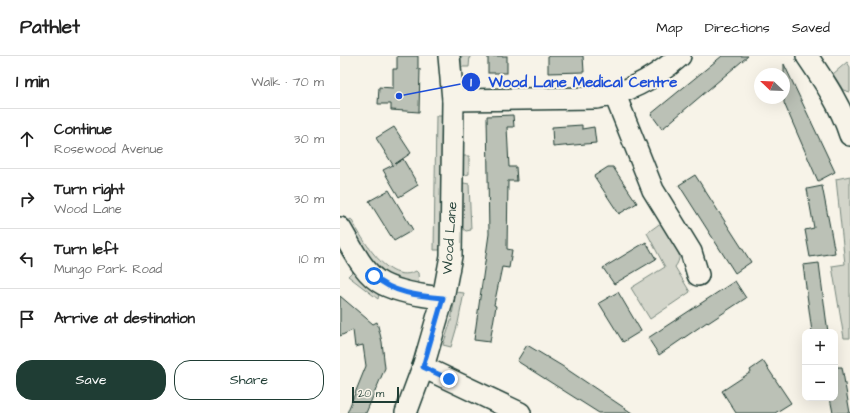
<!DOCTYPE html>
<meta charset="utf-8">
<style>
body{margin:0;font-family:"Architects Daughter",sans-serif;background:#f2f2f2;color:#222}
.controls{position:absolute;right:12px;bottom:12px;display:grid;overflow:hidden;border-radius:8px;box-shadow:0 4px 16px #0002}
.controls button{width:36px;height:36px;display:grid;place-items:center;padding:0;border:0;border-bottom:1px solid #e0e0e0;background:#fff;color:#222;font:20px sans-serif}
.compass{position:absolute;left:414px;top:12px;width:36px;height:36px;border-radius:50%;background:#fff;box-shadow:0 4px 16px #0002;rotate:293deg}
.scale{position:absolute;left:12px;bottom:10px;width:47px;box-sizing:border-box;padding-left:4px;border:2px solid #1f3d34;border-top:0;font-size:11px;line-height:14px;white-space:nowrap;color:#1f3d34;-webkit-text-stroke:3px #f7f3e8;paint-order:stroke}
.stop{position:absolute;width:12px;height:12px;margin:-9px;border:3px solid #1a73e8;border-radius:50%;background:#fff}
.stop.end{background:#1a73e8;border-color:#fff;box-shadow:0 1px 4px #0008}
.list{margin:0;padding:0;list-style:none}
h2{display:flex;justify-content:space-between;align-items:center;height:52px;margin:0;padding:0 16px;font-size:17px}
h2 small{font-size:13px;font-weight:400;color:#767676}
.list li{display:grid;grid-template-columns:26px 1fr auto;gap:12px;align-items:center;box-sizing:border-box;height:60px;padding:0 16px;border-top:1px solid #e0e0e0}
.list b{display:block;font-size:15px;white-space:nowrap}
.list p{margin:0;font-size:13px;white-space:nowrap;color:#767676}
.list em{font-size:13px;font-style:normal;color:#767676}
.actions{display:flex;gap:8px;padding:12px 16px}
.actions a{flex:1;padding:9px 0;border:1px solid #1f3d34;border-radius:16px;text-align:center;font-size:14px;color:#1f3d34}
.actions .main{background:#1f3d34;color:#fff}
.icon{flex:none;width:22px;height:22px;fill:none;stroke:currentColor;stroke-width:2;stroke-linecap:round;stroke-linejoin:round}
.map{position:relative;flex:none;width:510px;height:357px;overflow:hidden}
header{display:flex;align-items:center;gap:24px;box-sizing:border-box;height:56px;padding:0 20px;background:#fff;border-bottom:1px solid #e0e0e0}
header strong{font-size:19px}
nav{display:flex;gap:22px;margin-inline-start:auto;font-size:14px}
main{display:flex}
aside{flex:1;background:#fff}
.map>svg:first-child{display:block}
.green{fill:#d3d5ca;stroke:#79897f}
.building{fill:#bbc1b6;stroke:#1f3d34}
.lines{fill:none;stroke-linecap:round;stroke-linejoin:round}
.minor-casing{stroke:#1f3d34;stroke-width:24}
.minor{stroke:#f7f3e8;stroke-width:21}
.route{stroke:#1a73e8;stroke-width:5}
.labels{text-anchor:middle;stroke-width:4;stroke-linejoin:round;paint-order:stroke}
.street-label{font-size:14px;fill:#1f3d34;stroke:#f7f3e8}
.leader{fill:none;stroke:#1d4ed8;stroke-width:1.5}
.callout-dot{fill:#1d4ed8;stroke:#f7f3e8;stroke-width:1.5}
.mark-label{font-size:12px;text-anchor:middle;font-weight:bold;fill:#fff}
.callout-label{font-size:15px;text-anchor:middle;font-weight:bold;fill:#1d4ed8;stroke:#f7f3e8;stroke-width:4;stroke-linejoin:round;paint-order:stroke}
</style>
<header>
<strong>Pathlet</strong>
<nav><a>Map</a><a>Directions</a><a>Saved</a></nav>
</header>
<main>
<aside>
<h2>1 min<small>Walk · 70 m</small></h2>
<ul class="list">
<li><svg class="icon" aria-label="ahead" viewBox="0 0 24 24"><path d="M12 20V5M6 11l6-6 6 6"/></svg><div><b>Continue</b><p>Rosewood Avenue</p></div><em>30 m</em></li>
<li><svg class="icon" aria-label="right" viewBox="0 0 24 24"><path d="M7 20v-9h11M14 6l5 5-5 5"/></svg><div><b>Turn right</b><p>Wood Lane</p></div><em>30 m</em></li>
<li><svg class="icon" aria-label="left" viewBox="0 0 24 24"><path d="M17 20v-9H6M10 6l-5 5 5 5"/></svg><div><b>Turn left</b><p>Mungo Park Road</p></div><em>10 m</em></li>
<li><svg class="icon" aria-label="arrive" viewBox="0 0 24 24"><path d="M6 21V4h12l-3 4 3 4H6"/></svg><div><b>Arrive at destination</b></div></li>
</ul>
<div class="actions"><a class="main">Save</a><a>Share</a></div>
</aside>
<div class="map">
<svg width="510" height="357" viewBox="0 0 510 357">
<rect width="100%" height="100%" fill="#f7f3e8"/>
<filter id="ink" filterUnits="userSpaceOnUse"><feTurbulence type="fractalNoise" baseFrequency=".025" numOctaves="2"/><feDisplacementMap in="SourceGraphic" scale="8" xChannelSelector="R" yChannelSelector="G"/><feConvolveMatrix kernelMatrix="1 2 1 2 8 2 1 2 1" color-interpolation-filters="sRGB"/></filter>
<g filter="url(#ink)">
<!-- green -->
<g class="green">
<polygon points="121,0 130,0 129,11 121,11"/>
<polygon points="507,6 510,11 510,36 503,34 493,18"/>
<polygon points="96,60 105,60 102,176 100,194 94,194"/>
<polygon points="121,100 129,100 129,118 121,120"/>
<polygon points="510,120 510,282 504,282 492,210 505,208 496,123"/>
<polygon points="124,127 129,128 131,174 126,175 122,172 121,129"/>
<path d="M11 163C22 182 48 230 76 215L78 217 79 229C37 224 26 198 8 165Z"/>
<path d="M322 166C331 180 347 196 335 211L350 236 310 263 291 232 325 211 307 177Z"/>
<polygon points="13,215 39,238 38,243 8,220"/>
<polygon points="116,236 124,237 118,267 111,291 103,289 111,265"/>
</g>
<!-- building -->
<g class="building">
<polygon points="57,0 78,0 78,13 80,13 79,56 51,54 51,48 38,48 39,31 53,32 53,13 57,13"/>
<rect x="148" y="0" width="19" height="17"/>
<polygon points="208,0 243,0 244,16 208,17"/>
<polygon points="382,0 408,0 322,73 311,58"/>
<polygon points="444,8 495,116 478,125 444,47"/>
<polygon points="173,59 174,71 167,71 169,111 176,111 177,125 168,125 167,193 172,194 169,212 162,211 154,249 156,250 150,286 134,284 149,178 147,60"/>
<polygon points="242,69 242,73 254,71 256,87 213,91 212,71"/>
<polygon points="54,71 71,97 55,108 63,103 78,129 59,141 43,114 53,109 36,82"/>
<polygon points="268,111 273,111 297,147 279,158 254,120"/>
<polygon points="355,119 411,206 395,217 339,129"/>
<polygon points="482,130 495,197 470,201 465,174 474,172 467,133"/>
<polygon points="49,134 73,174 54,185 29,145"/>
<polygon points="306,186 316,203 274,228 263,212"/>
<polygon points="479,207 486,262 488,276 472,276 468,246 463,209"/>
<polygon points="395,225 406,242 368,267 367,266 319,299 308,282"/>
<polygon points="278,236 301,275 283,286 259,247"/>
<polygon points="0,240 33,268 37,266 42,286 45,312 26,357 7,357 26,310 23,289 15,291 13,274 0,280"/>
<polygon points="187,289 222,310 292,357 259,357 177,305"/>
<polygon points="423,305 451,347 435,357 396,357 382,335 411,316 410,314"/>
<polygon points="495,311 502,311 510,357 493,357 490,342 495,342"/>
</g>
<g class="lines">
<defs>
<g id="minor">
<path d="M467 0C484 25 501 50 510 79"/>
<polyline points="275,39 313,134 351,196 358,219"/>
<path d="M113 44 256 42C289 37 315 22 340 0"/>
<path d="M0 172C11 190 23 218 43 228 61 237 83 240 103 242"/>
<polyline points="83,311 180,357"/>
<polyline points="66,357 83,311 103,242 111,200 113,44 109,0"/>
</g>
</defs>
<!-- minor casing -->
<use href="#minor" class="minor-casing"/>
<!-- minor -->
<use href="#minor" class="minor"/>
</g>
</g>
<g class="lines" filter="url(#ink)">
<!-- route -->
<path class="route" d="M34 220C52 237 79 240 103 242L83 311 109 323"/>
</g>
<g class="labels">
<!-- street labels -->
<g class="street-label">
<text transform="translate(109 182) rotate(-86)" y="5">Wood Lane</text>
</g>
</g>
<!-- callouts -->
<path class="leader" d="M59 40L131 26"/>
<g class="callout-dot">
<circle cx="59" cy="40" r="4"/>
<circle cx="131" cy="26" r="10"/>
</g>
<g class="mark-label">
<text x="131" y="30">1</text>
</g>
<g class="callout-label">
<text x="243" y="31">Wood Lane Medical Centre</text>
</g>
</svg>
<div class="controls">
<button>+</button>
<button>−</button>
</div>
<svg class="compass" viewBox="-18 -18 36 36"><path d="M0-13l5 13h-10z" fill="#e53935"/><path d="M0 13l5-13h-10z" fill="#767676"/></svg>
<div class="scale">20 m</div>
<div class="stop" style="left:34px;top:220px"></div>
<div class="stop end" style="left:109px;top:323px"></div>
</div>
</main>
